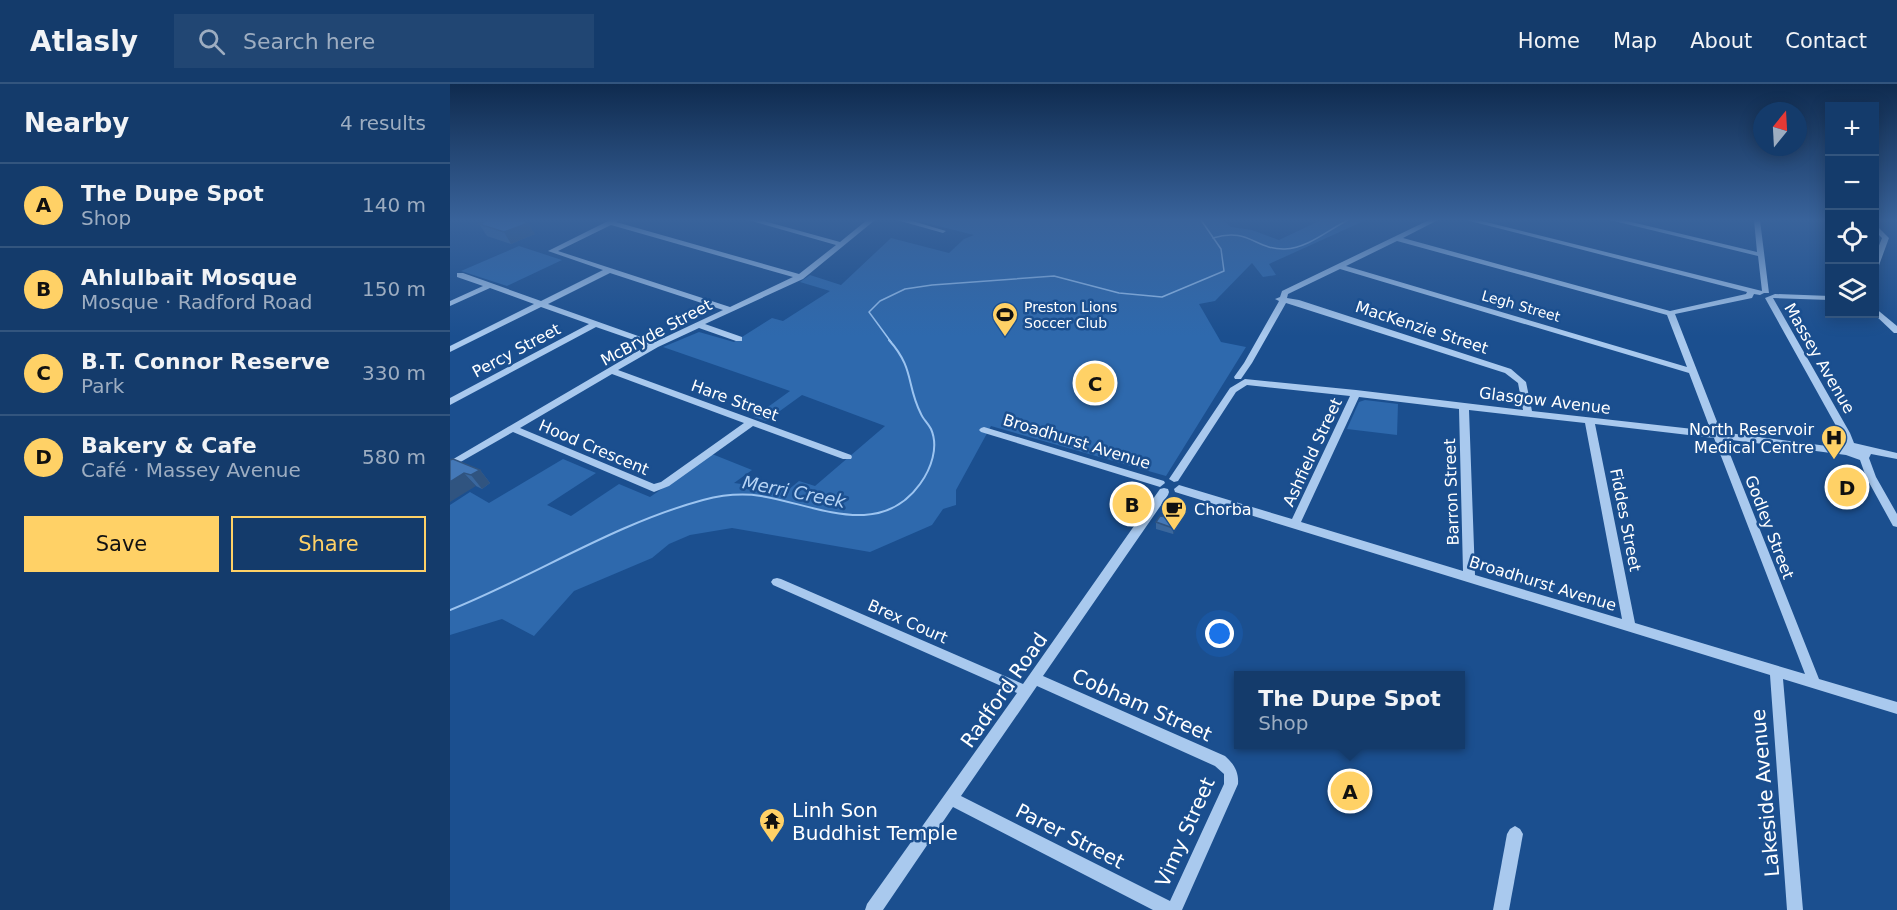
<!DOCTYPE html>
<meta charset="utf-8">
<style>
body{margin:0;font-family:"DejaVu Sans",sans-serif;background:#214673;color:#f1f3f6}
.controls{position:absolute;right:18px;top:18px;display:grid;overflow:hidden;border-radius:0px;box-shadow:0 3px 15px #0003}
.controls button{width:54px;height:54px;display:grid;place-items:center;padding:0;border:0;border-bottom:2px solid #33557e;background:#143b6b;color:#f1f3f6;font:30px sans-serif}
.compass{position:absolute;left:1303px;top:18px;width:54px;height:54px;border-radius:50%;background:#143b6b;box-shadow:0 3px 15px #0003;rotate:18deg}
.you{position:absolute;left:770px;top:550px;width:21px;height:21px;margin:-15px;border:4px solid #fff;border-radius:50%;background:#1a73e8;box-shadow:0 0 0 9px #1a73e833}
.badge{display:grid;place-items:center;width:39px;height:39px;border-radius:50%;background:#ffd166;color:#111;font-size:20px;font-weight:700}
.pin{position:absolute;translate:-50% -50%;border:3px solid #fff;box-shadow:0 2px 6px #0006}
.popup{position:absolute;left:784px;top:587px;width:231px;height:78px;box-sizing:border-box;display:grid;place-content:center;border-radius:0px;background:#143b6b;filter:drop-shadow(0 2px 4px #0005);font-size:20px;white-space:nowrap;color:#9dadc1}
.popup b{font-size:22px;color:#f1f3f6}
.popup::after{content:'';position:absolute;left:50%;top:100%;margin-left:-12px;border:12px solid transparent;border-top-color:#143b6b}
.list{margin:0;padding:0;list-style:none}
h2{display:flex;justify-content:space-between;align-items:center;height:78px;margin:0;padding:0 24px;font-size:26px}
h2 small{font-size:20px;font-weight:400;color:#9dadc1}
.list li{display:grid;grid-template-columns:39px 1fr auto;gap:18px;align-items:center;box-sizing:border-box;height:84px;padding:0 24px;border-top:2px solid #33557e}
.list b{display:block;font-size:22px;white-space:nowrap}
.list p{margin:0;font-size:20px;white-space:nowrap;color:#9dadc1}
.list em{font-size:20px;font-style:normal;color:#9dadc1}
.actions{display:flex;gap:12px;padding:18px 24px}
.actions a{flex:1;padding:14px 0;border:2px solid #ffd166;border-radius:0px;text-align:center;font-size:21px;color:#ffd166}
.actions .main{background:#ffd166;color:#111}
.icon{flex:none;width:33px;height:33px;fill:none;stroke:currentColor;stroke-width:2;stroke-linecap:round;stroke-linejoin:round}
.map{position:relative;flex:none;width:1447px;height:826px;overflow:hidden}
header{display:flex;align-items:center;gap:36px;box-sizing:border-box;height:84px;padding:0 30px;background:#143b6b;border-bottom:2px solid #33557e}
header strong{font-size:28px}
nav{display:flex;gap:33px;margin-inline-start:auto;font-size:21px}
.search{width:420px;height:54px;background:#214673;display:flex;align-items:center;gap:15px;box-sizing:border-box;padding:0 21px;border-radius:0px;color:#9dadc1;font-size:22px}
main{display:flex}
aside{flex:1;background:#143b6b}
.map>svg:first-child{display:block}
.green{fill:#2e69ad}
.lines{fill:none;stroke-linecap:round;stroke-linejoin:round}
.stream-far1{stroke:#9cc4f0;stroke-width:1.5}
.stream{stroke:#9cc4f0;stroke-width:2}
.minor{fill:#a9c9ee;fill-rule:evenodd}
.wall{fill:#3a679d}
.shaded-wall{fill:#305480}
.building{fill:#4478b7;stroke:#305480;stroke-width:1.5}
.labels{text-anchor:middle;stroke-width:5;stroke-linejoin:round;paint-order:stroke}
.far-street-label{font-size:14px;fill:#fff;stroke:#1b4f8f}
.far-poi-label{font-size:14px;fill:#fff;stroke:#1b4f8f;text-anchor:start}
.street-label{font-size:16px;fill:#fff;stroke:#1b4f8f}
.poi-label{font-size:16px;fill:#fff;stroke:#1b4f8f;text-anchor:end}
.water-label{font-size:18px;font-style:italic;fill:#b5d3f5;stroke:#1b4f8f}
.near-street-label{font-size:20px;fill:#fff;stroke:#1b4f8f}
.near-poi-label{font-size:20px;fill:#fff;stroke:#1b4f8f;text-anchor:start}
</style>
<header>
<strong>Atlasly</strong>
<div class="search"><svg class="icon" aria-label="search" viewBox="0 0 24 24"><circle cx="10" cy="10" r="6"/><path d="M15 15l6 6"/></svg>Search here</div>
<nav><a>Home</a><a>Map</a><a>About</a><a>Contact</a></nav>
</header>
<main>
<aside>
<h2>Nearby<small>4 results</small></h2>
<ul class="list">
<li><span class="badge">A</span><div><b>The Dupe Spot</b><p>Shop</p></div><em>140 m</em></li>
<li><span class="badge">B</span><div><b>Ahlulbait Mosque</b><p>Mosque · Radford Road</p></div><em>150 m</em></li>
<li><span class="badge">C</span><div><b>B.T. Connor Reserve</b><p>Park</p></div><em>330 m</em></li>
<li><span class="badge">D</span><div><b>Bakery &amp; Cafe</b><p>Café · Massey Avenue</p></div><em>580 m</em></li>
</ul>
<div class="actions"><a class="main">Save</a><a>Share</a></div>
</aside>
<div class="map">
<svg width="1447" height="826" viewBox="0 0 1447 826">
<rect width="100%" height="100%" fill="#1b4f8f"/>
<!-- green -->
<g class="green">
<polygon points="464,136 773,136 781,143 802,146 829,156 871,136 916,136 819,180 826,191 813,193 802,179 765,217 749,220 771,258 796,263 716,392 541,342 506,406 506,421 493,425 482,441 420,468 282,444 240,451 219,460 202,474 124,507 84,552 52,535 0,551 0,421 20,408 39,419 113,375 146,389 97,421 121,432 169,400 200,413 262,370 302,386 284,399 338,406 349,397 365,402 435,342 352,311 316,337 304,333 340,307 213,263 249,248 284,258 322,234 333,237 380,207 350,198 360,191 391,201 441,154 499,169 514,155 524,151"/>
<polygon points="69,162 112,176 57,202 11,187"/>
<polygon points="915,316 948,320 947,351 897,345 909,318"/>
</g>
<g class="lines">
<!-- stream-far1 -->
<g class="stream-far1">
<path d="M763 154C799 143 805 166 835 165 858 164 878 146 898 136"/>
<polyline points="441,258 419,228 430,217 455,205 482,201 604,192 669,209 712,213 774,187 771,165 751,136"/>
</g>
<!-- stream -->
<path class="stream" d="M0 526C85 492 164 440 253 416 272 411 292 409 311 412 366 421 430 456 470 400 481 385 489 363 481 345 478 339 473 335 471 330 456 301 465 285 439 256"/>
<!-- minor -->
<g class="minor">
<path d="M160 136H169L166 138 349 190 386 161 298 136H310L390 158 417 136H425L353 195 255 240 292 253V257H286L249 244 208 263 168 286 401 371 402 373 401 375H393L303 342 219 402 204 408 63 348 0 384V377L198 261 146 243 0 321V314L139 240 91 223 0 268V262L84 220 40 204 0 222V217L33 202 7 193V189H13L91 217 153 186 98 167ZM161 141 343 193 280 223 108 167ZM160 189 273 226 205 258 98 220ZM162 290 294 339 211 398 204 400 70 344Z"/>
<polygon points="447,136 459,136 496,147 493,149"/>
<path d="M979 136H988L953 154 1220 227 1296 210 1297 208 1016 136H1028L1312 207 1308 172 1160 136H1173L1307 168 1304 136H1310L1319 209H1314L1310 211 1304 210 1302 214 1225 230 1271 348 1392 364 1395 361 1390 349 1315 214 1325 210 1380 212V216L1323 214 1400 349 1404 359 1447 369V375L1421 370 1419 374 1426 393 1447 430V443L1443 442 1416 393 1410 376 1396 371 1274 355 1369 595 1447 618V630L1333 595 1353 826H1337L1320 591 725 408 724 405 729 401 842 435 900 312 797 301 786 308 728 397 724 398 719 395 780 304 795 295 906 306 1073 326 1068 299 1055 289 836 219 802 279 791 295H785L784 293 794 279 828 219 829 217 825 215 830 213 832 207ZM947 157 1217 231 1237 283 896 182ZM890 185 1239 289 1261 347 1082 327 1076 298 1061 285 849 216 837 214 838 210ZM909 313 1009 325 1013 487 851 438ZM1019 326 1135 339 1172 535 1025 491ZM1145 340 1264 354 1355 590 1185 539Z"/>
<polygon points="1424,139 1439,154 1428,184 1424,186 1424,174 1432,154 1424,146"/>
<polygon points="1424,223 1447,242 1447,249 1444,249 1424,230"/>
<polygon points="534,343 714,397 715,399 710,403 531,348 529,346 531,344"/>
<path d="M714 404 718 405 719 408 718 411 593 592 775 672C784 680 789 688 788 700L732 826H703L503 723 433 826H415L417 820 567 609 323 501 321 498 323 495 327 494 331 495 573 600 710 405ZM587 602 765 682 774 690V700L720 817 511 712Z"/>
<polygon points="1065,742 1070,745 1073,750 1059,826 1043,826 1057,750 1060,745"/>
</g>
</g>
<!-- wall -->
<g class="wall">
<polygon points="29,140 85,150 61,160 37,152"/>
<polygon points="0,376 30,386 40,399 32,405 26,402"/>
<polygon points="694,414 678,437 664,433 663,423"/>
<polygon points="725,434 725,437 727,437 727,444 723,450 706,445 706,438"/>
</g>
<!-- shaded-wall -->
<g class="shaded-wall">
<polygon points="78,139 85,150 61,160 54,148"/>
<polygon points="30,386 40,399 32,405 21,391"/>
<polygon points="14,389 26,402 0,418 0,398"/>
<polygon points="694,404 694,414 678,437 678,427"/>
<polygon points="725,434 725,440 727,437 727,444 723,450 724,436"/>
</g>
<!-- building -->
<g class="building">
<polygon points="39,136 71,136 78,139 54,148 29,140"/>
<polygon points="3,375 30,386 21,391 14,389 0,398 0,376"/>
<polygon points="680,399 694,404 678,427 663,423"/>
<polygon points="710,432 725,434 724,436 727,437 723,444 706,438"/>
</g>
<!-- sky -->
<linearGradient id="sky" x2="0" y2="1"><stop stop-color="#0f2b4f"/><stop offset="0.54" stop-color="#39639b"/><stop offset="1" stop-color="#39639b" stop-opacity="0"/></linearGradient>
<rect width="1447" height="252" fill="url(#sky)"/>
<!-- icons -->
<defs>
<symbol id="stadium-pin" viewBox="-11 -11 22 30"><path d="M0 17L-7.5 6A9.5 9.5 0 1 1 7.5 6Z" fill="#ffd166" stroke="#1b4f8f"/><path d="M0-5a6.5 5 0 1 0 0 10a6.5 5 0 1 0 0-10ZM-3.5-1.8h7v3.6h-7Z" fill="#111"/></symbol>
<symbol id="hospital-pin" viewBox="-11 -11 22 30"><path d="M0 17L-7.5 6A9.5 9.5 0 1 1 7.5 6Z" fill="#ffd166" stroke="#1b4f8f"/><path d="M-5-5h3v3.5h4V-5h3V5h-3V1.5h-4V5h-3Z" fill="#111"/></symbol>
<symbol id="cafe-pin" viewBox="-11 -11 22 30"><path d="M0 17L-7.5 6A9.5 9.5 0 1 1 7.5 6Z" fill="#ffd166" stroke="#1b4f8f"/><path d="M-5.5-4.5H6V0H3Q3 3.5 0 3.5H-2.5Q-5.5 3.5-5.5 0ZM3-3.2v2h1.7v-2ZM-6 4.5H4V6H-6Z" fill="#111"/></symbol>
<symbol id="temple-pin" viewBox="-11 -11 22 30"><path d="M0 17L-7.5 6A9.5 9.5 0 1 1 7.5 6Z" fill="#ffd166" stroke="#1b4f8f"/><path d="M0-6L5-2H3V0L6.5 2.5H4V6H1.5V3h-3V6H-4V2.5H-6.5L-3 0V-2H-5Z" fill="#111"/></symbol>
</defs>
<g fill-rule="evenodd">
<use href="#stadium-pin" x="540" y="216" width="30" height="40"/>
<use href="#hospital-pin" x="1369" y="339" width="30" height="40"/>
<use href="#cafe-pin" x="709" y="410" width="30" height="40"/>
<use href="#temple-pin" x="307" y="722" width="30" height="40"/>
</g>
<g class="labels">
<!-- far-street labels -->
<g class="far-street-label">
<text transform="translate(1071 222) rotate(16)" y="5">Legh Street</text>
</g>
<!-- far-poi labels -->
<g class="far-poi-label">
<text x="574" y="228">Preston Lions<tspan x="574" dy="16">Soccer Club</tspan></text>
</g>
<!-- street labels -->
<g class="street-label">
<text transform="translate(972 243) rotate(18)" y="6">MacKenzie Street</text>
<text transform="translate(206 248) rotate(-28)" y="6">McBryde Street</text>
<text transform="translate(66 266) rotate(-28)" y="6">Percy Street</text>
<text transform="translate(1370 274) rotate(60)" y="6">Massey Avenue</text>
<text transform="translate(285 316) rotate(20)" y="6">Hare Street</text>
<text transform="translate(1095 316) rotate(7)" y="6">Glasgow Avenue</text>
<text transform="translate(627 357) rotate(17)" y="6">Broadhurst Avenue</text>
<text transform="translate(144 363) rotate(23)" y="6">Hood Crescent</text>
<text transform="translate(862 368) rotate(-65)" y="6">Ashfield Street</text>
<text transform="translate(1001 408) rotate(-92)" y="6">Barron Street</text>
<text transform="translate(1176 436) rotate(79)" y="6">Fiddes Street</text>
<text transform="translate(1320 443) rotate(69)" y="6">Godley Street</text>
<text transform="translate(1093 499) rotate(17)" y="6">Broadhurst Avenue</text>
<text transform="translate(458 537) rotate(24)" y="6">Brex Court</text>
</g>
<!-- poi labels -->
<g class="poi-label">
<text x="1364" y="351">North Reservoir<tspan x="1364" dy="18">Medical Centre</tspan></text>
<text x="744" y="431" text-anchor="start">Chorba</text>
</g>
<!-- water labels -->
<g class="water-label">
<text transform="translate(344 408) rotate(11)" y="6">Merri Creek</text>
</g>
<!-- near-street labels -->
<g class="near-street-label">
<text transform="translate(554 606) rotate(-55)" y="7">Radford Road</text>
<text transform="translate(692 621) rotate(24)" y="7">Cobham Street</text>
<text transform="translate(1315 709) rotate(-95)" y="7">Lakeside Avenue</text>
<text transform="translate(735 748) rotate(-66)" y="7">Vimy Street</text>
<text transform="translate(620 752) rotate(27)" y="7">Parer Street</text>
</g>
<!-- near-poi labels -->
<g class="near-poi-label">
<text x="342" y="733">Linh Son<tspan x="342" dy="23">Buddhist Temple</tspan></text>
</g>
</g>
</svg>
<div class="controls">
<button>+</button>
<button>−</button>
<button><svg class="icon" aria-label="locate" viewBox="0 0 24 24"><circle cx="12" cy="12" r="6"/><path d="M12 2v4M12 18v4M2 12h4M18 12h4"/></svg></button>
<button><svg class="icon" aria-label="layers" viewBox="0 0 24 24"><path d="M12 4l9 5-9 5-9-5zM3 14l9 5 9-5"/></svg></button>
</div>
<svg class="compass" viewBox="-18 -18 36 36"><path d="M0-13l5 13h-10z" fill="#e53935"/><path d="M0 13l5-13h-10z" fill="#9dadc1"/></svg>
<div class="you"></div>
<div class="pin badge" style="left:900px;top:707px">A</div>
<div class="popup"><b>The Dupe Spot</b>Shop</div>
<div class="pin badge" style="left:682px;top:420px">B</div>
<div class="pin badge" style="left:645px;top:299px">C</div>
<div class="pin badge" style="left:1397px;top:403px">D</div>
</div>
</main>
